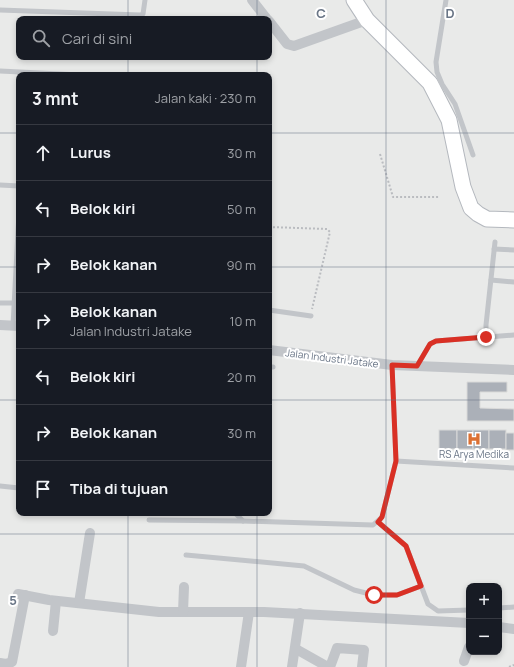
<!DOCTYPE html>
<html lang="id">
<meta charset="utf-8">
<style>
body{margin:0;font-family:Manrope,sans-serif;background:#20242c;color:#f1f3f6}
.controls{position:absolute;right:12px;bottom:12px;display:grid;overflow:hidden;border-radius:8px;box-shadow:0 2px 6px #0003}
.controls button{width:36px;height:36px;display:grid;place-items:center;padding:0;border:0;border-bottom:1px solid #363941;background:#171b24;color:#f1f3f6;font:20px sans-serif}
.stop{position:absolute;width:12px;height:12px;margin:-9px;border:3px solid #d93025;border-radius:50%;background:#fff}
.stop.end{background:#d93025;border-color:#fff;box-shadow:0 1px 4px #0008}
.list{margin:0;padding:0;list-style:none}
h2{display:flex;justify-content:space-between;align-items:center;height:52px;margin:0;padding:0 16px;font-size:17px}
h2 small{font-size:13px;font-weight:400;color:#9ea1a6}
.list li{display:grid;grid-template-columns:26px 1fr auto;gap:12px;align-items:center;box-sizing:border-box;height:56px;padding:0 16px;border-top:1px solid #363941}
.list b{display:block;font-size:15px;white-space:nowrap}
.list p{margin:0;font-size:13px;white-space:nowrap;color:#9ea1a6}
.list em{font-size:13px;font-style:normal;color:#9ea1a6}
.icon{flex:none;width:22px;height:22px;fill:none;stroke:currentColor;stroke-width:2;stroke-linecap:round;stroke-linejoin:round}
.map{position:relative;flex:none;width:514px;height:667px;overflow:hidden}
.search{position:absolute;background:#171b24;box-shadow:0 2px 6px #0003;left:16px;top:16px;width:256px;height:44px;display:flex;align-items:center;gap:10px;box-sizing:border-box;padding:0 14px;border-radius:8px;color:#9ea1a6;font-size:15px}
.panel{position:absolute;background:#171b24;box-shadow:0 2px 6px #0003;left:16px;top:72px;width:256px;height:444px;border-radius:8px}
.map>svg:first-child{display:block}
.built{fill:#e9eae9;fill-rule:evenodd}
.building{fill:#abb0b8;stroke:#dadad9}
.lines{fill:none;stroke-linecap:round;stroke-linejoin:round}
.secondary-casing{stroke:#b4b8be;stroke-width:17}
.path{stroke:#babcc0;stroke-width:2;stroke-dasharray:2 2;stroke-linecap:butt}
.lane{stroke:#c2c5c9;stroke-width:5}
.street{stroke:#c2c5c9;stroke-width:10}
.secondary{stroke:#fff;stroke-width:15}
.route{stroke:#d93025;stroke-width:5}
.grid{fill:none;stroke:#697586;stroke-width:1;stroke-opacity:0.55}
.labels{text-anchor:middle;stroke-width:4;stroke-linejoin:round;paint-order:stroke}
.street-label{font-size:10px;fill:#697586;stroke:#fff}
.poi-label{font-size:10px;fill:#697586;stroke:#fff}
.grid-label{font-size:13px;text-anchor:middle;font-weight:bold;fill:#697586;stroke:#fff;stroke-width:4;stroke-linejoin:round;paint-order:stroke}
</style>
<div class="map">
<svg width="514" height="667" viewBox="0 0 514 667">
<rect width="100%" height="100%" fill="#f8f9f6"/>
<!-- built -->
<path class="built" d="M0 0H514V667H0ZM19 19H269V57H19ZM19 75H269V513H19ZM469 586H499V652H469Z"/>
<!-- building -->
<g class="building">
<polygon points="467,382 507,382 507,392 480,392 480,408 514,409 514,421 467,421"/>
<rect x="439" y="430" width="18" height="19"/>
<rect x="457" y="430" width="16" height="19"/>
<rect x="473" y="430" width="16" height="19"/>
<rect x="489" y="430" width="17" height="19"/>
<rect x="506" y="433" width="8" height="17"/>
</g>
<g class="lines">
<defs>
<polyline id="secondary" points="354,0 367,20 430,83 449,120 463,187 471,208 478,214 487,219 514,220"/>
</defs>
<!-- secondary casing -->
<use href="#secondary" class="secondary-casing"/>
<!-- path -->
<g class="path">
<polyline points="380,154 393,197 440,197"/>
<polyline points="269,227 327,229 330,232 312,309"/>
<polyline points="509,667 514,665"/>
</g>
<!-- lane -->
<g class="lane">
<polyline points="446,0 436,62 437,72 442,84 455,104 473,155"/>
<polyline points="0,10 140,15 143,14 145,0"/>
<polyline points="0,71 80,75"/>
<polyline points="0,185 19,186"/>
<polyline points="494,249 514,250"/>
<polyline points="491,280 514,282"/>
<polyline points="0,303 14,303"/>
<polyline points="269,310 311,316"/>
<polyline points="13,326 19,213"/>
<polyline points="486,337 486,325 495,242"/>
<polyline points="392,365 396,461"/>
<polyline points="417,366 430,344 436,341 514,335"/>
<polyline points="269,367 273,367"/>
<polyline points="0,486 19,488"/>
<polyline points="235,513 243,521"/>
<polyline points="149,520 243,521 373,525 382,517 396,461 514,468"/>
<polyline points="378,522 406,546 428,604 438,611 469,610"/>
<polyline points="186,555 304,566 354,590 374,595 397,595 421,586"/>
<polyline points="499,608 514,607"/>
</g>
<!-- street -->
<g class="street">
<polyline points="252,0 267,19"/>
<polyline points="269,21 287,44 294,46 367,20"/>
<polyline points="0,325 19,326"/>
<polyline points="269,350 392,365 514,370"/>
<polyline points="18,594 49,600 159,612 264,612 469,623"/>
<polyline points="79,603 90,533"/>
<polyline points="183,612 184,587"/>
<polyline points="499,627 514,629"/>
<polyline points="53,631 56,601"/>
<polyline points="296,649 328,667"/>
<polyline points="464,661 469,647"/>
<polyline points="0,663 6,664 12,662 25,595"/>
<polyline points="241,667 249,612"/>
<polyline points="292,667 300,613"/>
<polyline points="330,667 337,648 364,650 362,667"/>
</g>
<!-- secondary -->
<use href="#secondary" class="secondary"/>
</g>
<g class="lines">
<!-- route -->
<polyline class="route" points="374,595 397,595 421,586 406,546 378,522 382,517 396,461 392,365 417,366 430,344 436,341 486,337"/>
</g>
<!-- grid -->
<path class="grid" d="M128 0V19M257 0V19M386 0V667M128 57V75M257 57V75M0 133H19M269 133H514M0 267H19M269 267H514M0 400H19M269 400H514M128 513V667M257 513V667M0 534H514"/>
<!-- icons -->
<defs>
<symbol id="hospital-bare" viewBox="-9 -9 18 18"><path d="M-5-5h3v3.5h4V-5h3V5h-3V1.5h-4V5h-3Z" fill="#dc7033" stroke="#fff" stroke-width="2.5" paint-order="stroke"/></symbol>
</defs>
<g fill-rule="evenodd">
<use href="#hospital-bare" x="464" y="429" width="20" height="20"/>
</g>
<g class="labels">
<!-- street labels -->
<g class="street-label">
<text transform="translate(332 358) rotate(7)" y="4">Jalan Industri Jatake</text>
</g>
<!-- poi labels -->
<g class="poi-label">
<text x="474" y="458">RS Arya Medika</text>
</g>
</g>
<g class="grid-label">
<text x="321" y="18">C</text>
<text x="450" y="18">D</text>
<text x="13" y="605">5</text>
</g>
</svg>
<div class="controls">
<button>+</button>
<button>−</button>
</div>
<div class="stop" style="left:374px;top:595px"></div>
<div class="stop end" style="left:486px;top:337px"></div>
<div class="search"><svg class="icon" aria-label="search" viewBox="0 0 24 24"><circle cx="10" cy="10" r="6"/><path d="M15 15l6 6"/></svg>Cari di sini</div>
<section class="panel">
<h2>3 mnt<small>Jalan kaki · 230 m</small></h2>
<ul class="list">
<li><svg class="icon" aria-label="ahead" viewBox="0 0 24 24"><path d="M12 20V5M6 11l6-6 6 6"/></svg><div><b>Lurus</b></div><em>30 m</em></li>
<li><svg class="icon" aria-label="left" viewBox="0 0 24 24"><path d="M17 20v-9H6M10 6l-5 5 5 5"/></svg><div><b>Belok kiri</b></div><em>50 m</em></li>
<li><svg class="icon" aria-label="right" viewBox="0 0 24 24"><path d="M7 20v-9h11M14 6l5 5-5 5"/></svg><div><b>Belok kanan</b></div><em>90 m</em></li>
<li><svg class="icon" aria-label="right" viewBox="0 0 24 24"><path d="M7 20v-9h11M14 6l5 5-5 5"/></svg><div><b>Belok kanan</b><p>Jalan Industri Jatake</p></div><em>10 m</em></li>
<li><svg class="icon" aria-label="left" viewBox="0 0 24 24"><path d="M17 20v-9H6M10 6l-5 5 5 5"/></svg><div><b>Belok kiri</b></div><em>20 m</em></li>
<li><svg class="icon" aria-label="right" viewBox="0 0 24 24"><path d="M7 20v-9h11M14 6l5 5-5 5"/></svg><div><b>Belok kanan</b></div><em>30 m</em></li>
<li><svg class="icon" aria-label="arrive" viewBox="0 0 24 24"><path d="M6 21V4h12l-3 4 3 4H6"/></svg><div><b>Tiba di tujuan</b></div></li>
</ul>
</section>
</div>
